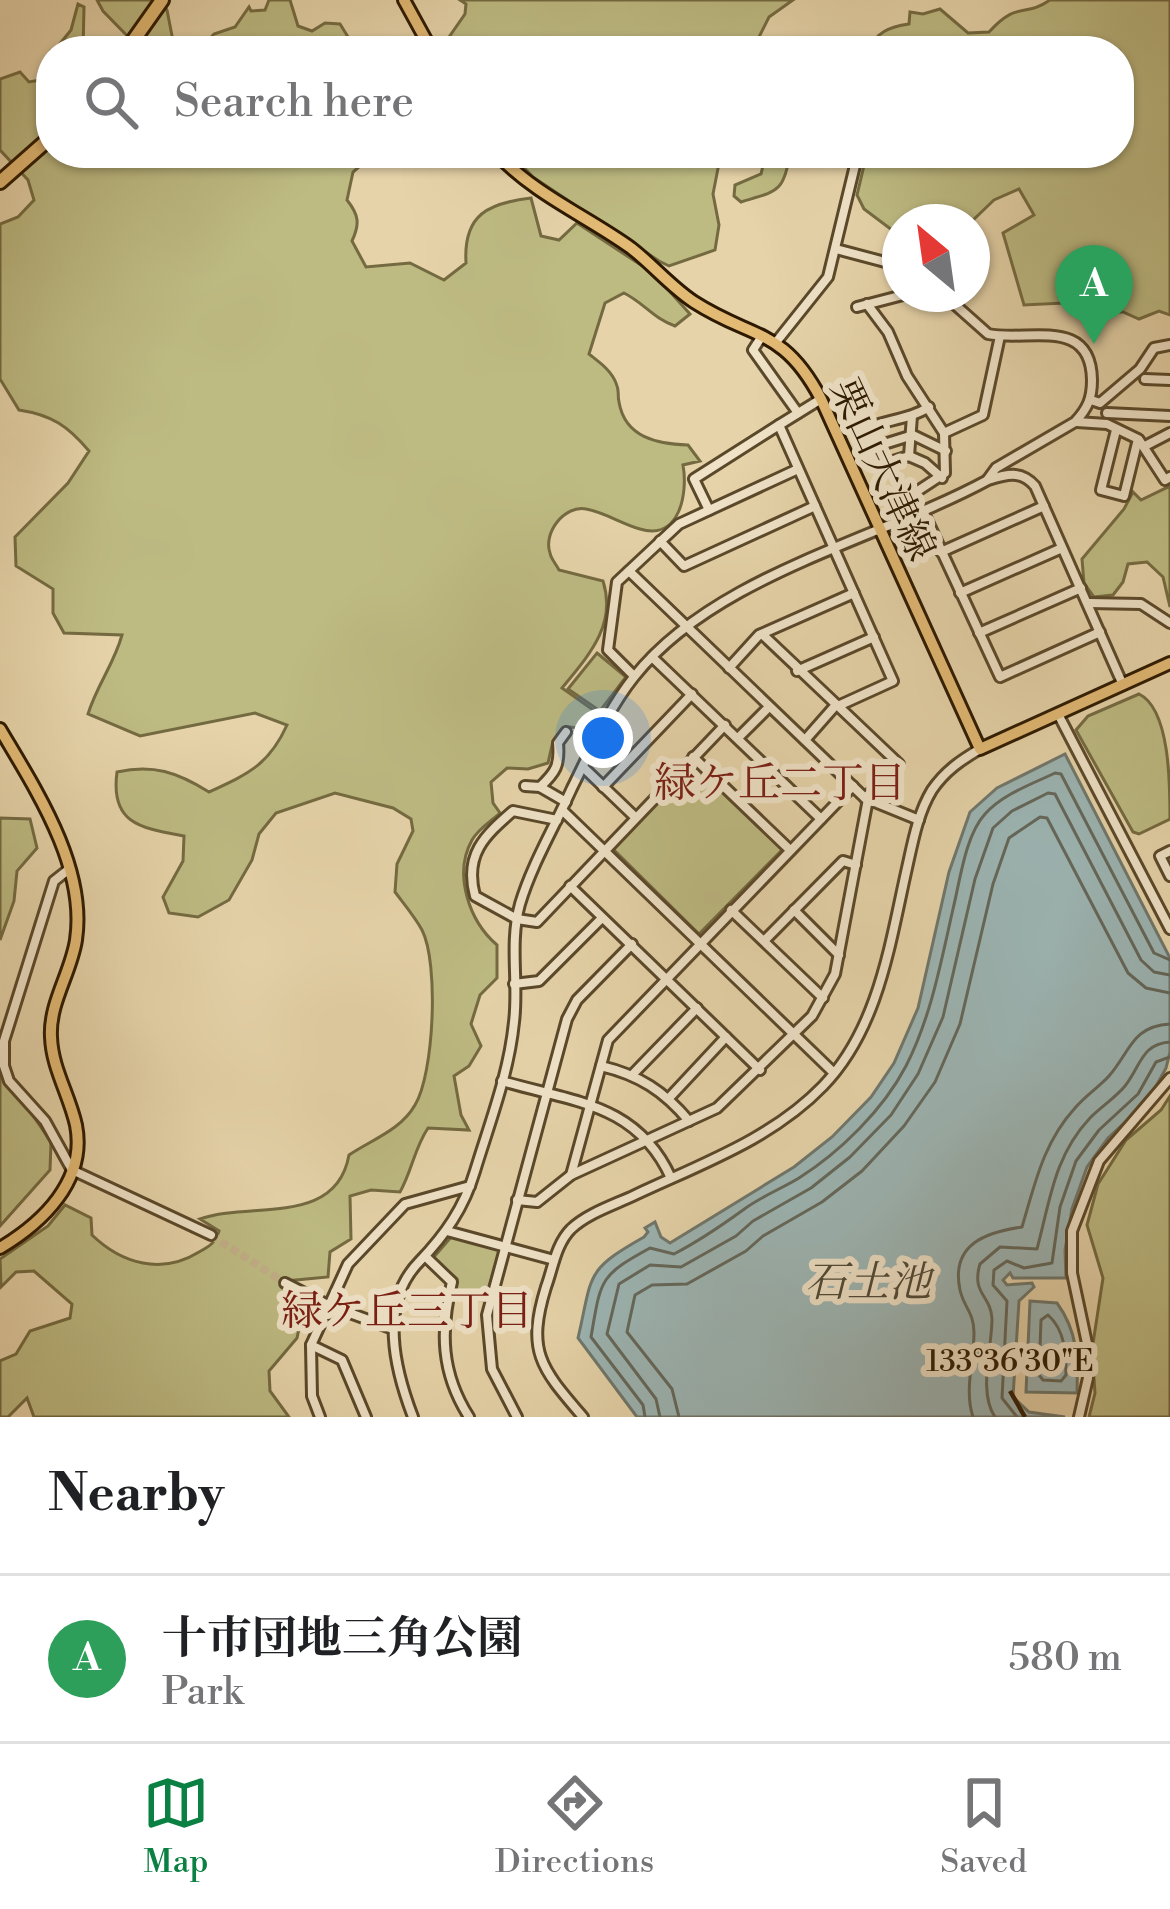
<!DOCTYPE html>
<meta charset="utf-8">
<style>
body{margin:0;font-family:"Libre Bodoni","Noto Serif JP",serif;background:#f6f6f6;color:#202124}
.compass{position:absolute;left:882px;top:204px;width:108px;height:108px;border-radius:50%;background:#fff;box-shadow:0 3px 9px #0004;rotate:331deg}
.you{position:absolute;left:603px;top:738px;width:42px;height:42px;margin:-30px;border:9px solid #fff;border-radius:50%;background:#1a73e8;box-shadow:0 0 0 18px #1a73e833}
.badge{display:grid;place-items:center;width:78px;height:78px;border-radius:50%;background:#0b8043;color:#fff;font-size:39px;font-weight:700}
.pin{position:absolute;translate:-50% -99px;filter:drop-shadow(0 3px 6px #0008)}
.pin::after{content:'';position:absolute;top:63px;width:42px;height:36px;background:inherit;clip-path:polygon(0 0,100% 0,50% 100%)}
.list{margin:0;padding:0;list-style:none}
h2{display:flex;justify-content:space-between;align-items:center;height:156px;margin:0;padding:0 48px;font-size:51px}
h2 small{font-size:39px;font-weight:400;color:#757577}
.list li{display:grid;grid-template-columns:78px 1fr auto;gap:36px;align-items:center;box-sizing:border-box;height:168px;padding:0 48px;border-top:3px solid #e0e0e0}
.list b{display:block;font-size:45px;white-space:nowrap}
.list p{margin:0;font-size:39px;white-space:nowrap;color:#757577}
.list em{font-size:39px;font-style:normal;color:#757577}
.icon{flex:none;width:66px;height:66px;fill:none;stroke:currentColor;stroke-width:2;stroke-linecap:round;stroke-linejoin:round}
.map{position:relative;flex:none;width:1170px;height:1417px;overflow:hidden}
.search{position:absolute;background:#fff;box-shadow:0 3px 9px #0004;left:36px;right:36px;top:36px;height:132px;display:flex;align-items:center;gap:30px;box-sizing:border-box;padding:0 42px;border-radius:48px;color:#757577;font-size:45px}
.sheet{height:324px;background:#fff}
nav{display:flex;justify-content:space-around;align-items:center;box-sizing:border-box;height:168px;border-top:3px solid #e0e0e0;background:#fff;font-size:33px;color:#757577}
nav a{display:grid;justify-items:center;gap:6px}
nav .on{color:#0b8043}
.map>svg:first-child{display:block}
.green{fill:#bdba82;stroke:#746a41;stroke-width:3}
.water{fill:#9cb5b4;stroke:#6f776c;stroke-width:3}
.lines{fill:none;stroke-linecap:round;stroke-linejoin:round}
.shore{stroke:#64675a;stroke-width:3}
.minor-tunnel{stroke:#c1ae87;stroke-width:8;stroke-dasharray:8 4;stroke-linecap:butt}
.minor-casing{stroke:#5a482a;stroke-width:14}
.major-casing{stroke:#2c1900;stroke-width:16}
.highway-casing{stroke:#2c1900;stroke-width:18}
.minor{stroke:#efe2c7;stroke-width:8}
.major{stroke:#e3ba74;stroke-width:10}
.highway{stroke:#e3ba74;stroke-width:12}
.ticks{fill:none;stroke:#2c1900;stroke-width:4.5}
.labels{text-anchor:middle;stroke-width:12;stroke-linejoin:round;paint-order:stroke}
.street-label{font-size:39px;fill:#2c1900;stroke:#efe2c7}
.neighbourhood-label{font-size:42px;fill:#7a1f14;stroke:#efe2c7}
.water-label{font-size:42px;font-style:italic;fill:#4e4836;stroke:#efe2c7}
.ticks-label{font-size:30px;text-anchor:middle;fill:#2c1900;stroke:#efe2c7;stroke-width:12;stroke-linejoin:round;paint-order:stroke}
</style>
<div class="map">
<svg width="1170" height="1417" viewBox="0 0 1170 1417">
<rect width="100%" height="100%" fill="#e6d3a9"/>
<filter id="stains"><feTurbulence type="fractalNoise" baseFrequency=".00167" numOctaves="4"/><feColorMatrix values="0 0 0 0 .2 0 0 0 0 .09 0 0 0 0 .02 0 0 0 .5 -.17"/></filter>
<radialGradient id="worn" r=".72"><stop offset=".6" stop-color="#630" stop-opacity="0"/><stop offset="1" stop-color="#630" stop-opacity=".3"/></radialGradient>
<!-- green -->
<g class="green">
<polygon points="97,0 160,0 167,10 174,46 180,51 142,51 103,11"/>
<polygon points="269,0 290,0 298,26 312,31 325,23 340,24 348,37 350,51 192,51 200,49 214,34 235,27 249,7 251,11 265,10"/>
<polygon points="460,0 793,0 769,17 752,51 447,51 447,40 465,14 466,4"/>
<path d="M1050 0H1170V315L1159 311 1139 319 1123 312H1083L1064 303 1024 305 1003 233 1034 215 1019 189 994 200 971 222H900V236L864 209 857 195 867 153H1119V51H866C878 32 888 27 909 24L910 12 923 14 940 9 968 33 989 32C1018 0 1024 18 1050 0Z"/>
<path d="M78 4 84 7 83 51H51V153H375L353 172 347 200C359 215 360 224 352 241L366 267 410 263 444 280 466 263C463 214 489 203 531 198L541 236 559 240 577 223 653 273 690 314 675 326C654 319 644 303 624 293L605 303 589 354C599 362 611 370 616 383 620 392 617 393 619 402 625 438 658 444 688 445L700 461 683 465C688 493 680 541 640 529 622 524 604 512 586 509 564 505 543 533 550 553 551 559 556 564 559 570L603 581C617 625 589 655 562 688L599 714 591 729 569 727 553 741 548 763 528 769 507 768 491 782 493 803 500 813C491 821 478 829 472 840 453 874 469 921 497 945V978L480 995 471 1024 481 1046 469 1066 454 1076 461 1115 469 1130 428 1128C414 1149 412 1171 400 1192L371 1190 350 1196 351 1239 330 1252 328 1277 286 1281 284 1291 304 1305 297 1338 269 1371 270 1391 289 1417H34L27 1398 8 1417H0V1361L16 1354 30 1331 70 1318 72 1304 34 1271 16 1272 1 1287 0 1259 48 1226 65 1205 91 1218 92 1235C122 1264 162 1275 199 1252 210 1246 215 1243 219 1231L200 1219C251 1201 336 1227 349 1155 371 1140 401 1130 415 1105 434 1074 439 963 422 930 415 917 404 904 395 892L397 864 413 831 411 819 393 808 335 793 276 813 259 834 252 860 229 900 198 917 169 913 163 897 183 861 184 836C141 828 110 824 117 772 153 764 177 772 209 792 248 774 269 765 287 725L255 713 140 736 88 714C97 685 114 664 122 635L64 633 53 613V589L16 566 15 537 68 483 89 451C68 426 52 415 19 410L0 379V224L18 217 34 200 28 180 0 150V79L20 72 29 82 46 79 43 65 71 30Z"/>
<polygon points="510,153 721,153 713,194 719,225 715,250 669,266 659,261 533,177"/>
<path d="M766 153H790C784 193 777 191 741 202L734 196 735 185 761 174Z"/>
<polygon points="1170,486 1170,607 1163,577 1147,562 1128,564 1123,582 1113,595 1094,597 1084,583 1082,559 1124,509 1133,492 1141,500"/>
<polygon points="597,653 626,677 600,711 568,689"/>
<path d="M1139 694C1170 709 1170 784 1170 819L1139 834 1133 832 1076 730 1088 716Z"/>
<polygon points="694,764 783,849 699,934 612,848"/>
<polygon points="0,818 30,819 37,848 17,871 14,901 0,940"/>
<polygon points="0,1067 51,1142 50,1170 0,1226"/>
<polygon points="1170,1096 1170,1417 1089,1417 1095,1393 1092,1350 1103,1278 1087,1225 1098,1184 1126,1140 1161,1110"/>
<polygon points="452,1236 500,1250 485,1301 454,1298 457,1279 433,1258"/>
</g>
<!-- water -->
<g class="water">
<path d="M1065 754 1170 958V1052L1166 1068 1148 1101 1108 1138 1087 1167 1072 1209 1065 1250 1066 1278H1013L1010 1273 1003 1280 1007 1285 1032 1283 1034 1287 1019 1301 1013 1397 1029 1412 1065 1417H637L578 1338C593 1274 584 1271 644 1237L648 1232 645 1228 655 1222 661 1237 670 1243 794 1167 832 1137 871 1097 894 1063 918 1008 949 872 970 812 997 788Z"/>
<path d="M1030 1301 1057 1303C1078 1332 1078 1359 1077 1393L1026 1392Z"/>
</g>
<g class="lines">
<!-- shore -->
<g class="shore">
<path d="M1048 1315C1065 1330 1066 1353 1066 1375L1061 1381 1043 1380 1039 1375 1041 1320Z"/>
<path d="M645 1417 643 1405 591 1337C601 1279 599 1276 650 1248L674 1254C699 1241 721 1226 743 1210 760 1197 781 1189 799 1178 840 1152 883 1110 906 1066 931 1017 941 962 953 909 960 881 965 836 985 814 1003 794 1032 784 1055 773L1061 774 1154 953 1170 960"/>
<polyline points="660,1417 656,1399 607,1334 619,1284 650,1265 681,1267 736,1236 753,1221 811,1188 850,1157 891,1115 918,1074 943,1017 975,879 993,828 1012,811 1048,793 1055,794 1141,960 1154,972 1170,975"/>
<polyline points="679,1417 672,1389 627,1332 635,1295 652,1285 687,1284 746,1251 763,1236 822,1202 862,1171 904,1126 935,1082 960,1024 993,884 1009,838 1040,817 1047,818 1128,973 1146,988 1170,993"/>
<path d="M973 1417C964 1390 974 1361 974 1333 974 1312 964 1308 960 1290 950 1243 988 1232 1022 1227 1035 1184 1043 1143 1075 1108 1085 1096 1099 1087 1109 1076 1130 1052 1132 1026 1170 1024"/>
<path d="M995 1417C978 1392 992 1348 992 1319 991 1295 971 1294 980 1264L1000 1247 1037 1249C1050 1201 1054 1156 1090 1118 1101 1107 1115 1098 1125 1086 1141 1066 1141 1044 1170 1042"/>
<polyline points="1017,1417 1002,1398 1007,1301 993,1285 994,1270 1007,1261 1024,1268 1052,1263 1060,1207 1076,1161 1099,1130 1138,1094 1156,1062 1170,1057"/>
</g>
<!-- minor-tunnel -->
<polyline class="minor-tunnel" points="211,1235 285,1283"/>
<defs>
<g id="minor">
<polyline points="836,249 900,266"/>
<path d="M943 294 988 334C1029 342 1091 316 1092 380 1092 398 1088 408 1075 422L996 468 988 479"/>
<polyline points="867,304 888,332 907,376 944,433 983,415 1000,336"/>
<polyline points="857,307 907,294"/>
<polyline points="762,336 753,350 798,413"/>
<polyline points="777,341 828,277 858,153"/>
<polyline points="1145,379 1170,380"/>
<polyline points="821,399 779,425 893,681 838,706 899,764 865,798"/>
<polyline points="1091,400 1100,403 1140,369 1154,348 1170,345"/>
<path d="M929 407C909 420 882 420 860 431L877 466 909 456 925 463 942 478"/>
<polyline points="1107,413 1170,416"/>
<polyline points="1077,422 1107,424 1138,439 1124,496 1101,490 1116,430"/>
<polyline points="1139,440 1165,480 1170,477"/>
<polyline points="1145,446 1170,433"/>
<polyline points="868,449 913,435 946,451"/>
<polyline points="909,456 912,416"/>
<polyline points="916,492 945,473 944,433"/>
<polyline points="709,510 694,479 779,425"/>
<polyline points="923,511 1000,677 1100,632"/>
<polyline points="660,541 684,566 815,506"/>
<polyline points="941,552 1044,506"/>
<polyline points="629,571 865,798 919,820"/>
<polyline points="960,593 1062,548"/>
<polyline points="1089,603 1141,604 1170,623"/>
<polyline points="979,633 1081,588"/>
<polyline points="762,634 838,706"/>
<polyline points="652,657 821,819"/>
<polyline points="729,668 759,635 854,593"/>
<polyline points="797,671 874,637"/>
<polyline points="634,676 608,650 617,582 679,524 798,469"/>
<polyline points="1058,714 1170,929"/>
<polyline points="738,738 769,707"/>
<polyline points="805,740 835,706"/>
<polyline points="693,757 790,850"/>
<polyline points="583,767 635,817"/>
<polyline points="525,786 540,787 566,802"/>
<path d="M540 787C556 772 560 765 558 743L566 732"/>
<polyline points="603,787 692,694"/>
<polyline points="562,810 834,1073"/>
<path d="M557 820 513 811C484 836 464 855 475 896L517 919 537 922 725 725"/>
<polyline points="1170,851 1160,856 1170,876"/>
<polyline points="68,870 54,881 4,1041 4,1066 9,1081 45,1121 72,1170 211,1235"/>
<polyline points="570,886 760,1070"/>
<polyline points="731,910 823,998"/>
<polyline points="794,910 839,955"/>
<polyline points="764,941 843,861 856,865"/>
<polyline points="514,984 539,981 602,918"/>
<path d="M601 1066C639 1075 664 1091 689 1121"/>
<polyline points="633,1074 697,1008"/>
<path d="M502 1081C573 1102 637 1103 671 1178"/>
<polyline points="670,1097 726,1037"/>
<polyline points="571,1175 608,1040 853,786"/>
<polyline points="517,1200 537,1202 571,1175 717,1108 812,1016 835,974 868,799"/>
<polyline points="447,1231 554,1260"/>
<path d="M426 1257 452 1282C440 1331 441 1373 469 1417"/>
<polyline points="285,1283 328,1305 393,1329"/>
<polyline points="311,1345 342,1360 366,1417"/>
<polyline points="320,1417 312,1396 311,1345 348,1264 405,1204 470,1186"/>
<path d="M413 1417C395 1370 378 1304 419 1262 445 1235 464 1208 475 1171 490 1122 509 1073 514 1022 519 982 509 944 520 904 532 864 555 826 572 788 591 750 607 711 634 677 715 575 875 541 988 480 1007 474 1021 470 1035 486L1123 685"/>
<polyline points="517,1417 492,1369 487,1315 567,1019 577,1000 632,944"/>
<path d="M583 1417C541 1368 526 1352 546 1287 553 1268 556 1244 571 1229 588 1213 614 1205 635 1195 701 1164 772 1139 823 1086 879 1028 890 943 907 868 913 841 918 813 932 790 945 771 961 760 980 749"/>
<polyline points="1079,1417 1088,1378 1088,1348 1072,1273 1072,1231 1099,1161 1170,1078"/>
</g>
<g id="major">
<polyline points="404,0 432,51"/>
<path d="M496 153C535 195 585 215 631 248 653 265 671 287 694 302 753 340 783 327 821 399L980 749 1170 663"/>
<path d="M0 729C36 790 87 867 76 940 71 973 49 1003 51 1037 52 1068 69 1094 76 1125 87 1181 42 1223 0 1248"/>
</g>
<g id="highway">
<polyline points="126,51 162,0"/>
<polyline points="0,182 51,137"/>
</g>
</defs>
<!-- minor casing -->
<use href="#minor" class="minor-casing"/>
<!-- major casing -->
<use href="#major" class="major-casing"/>
<!-- highway casing -->
<use href="#highway" class="highway-casing"/>
<!-- minor -->
<use href="#minor" class="minor"/>
<!-- major -->
<use href="#major" class="major"/>
<!-- highway -->
<use href="#highway" class="highway"/>
</g>
<!-- ticks -->
<path class="ticks" d="M1010 1391 1025 1417"/>
<g class="labels">
<!-- street labels -->
<g class="street-label">
<text transform="translate(884 469) rotate(65)" y="14">栗山大津線</text>
</g>
<!-- neighbourhood labels -->
<g class="neighbourhood-label">
<text x="780" y="797">緑ケ丘二丁目</text>
<text x="407" y="1325">緑ケ丘三丁目</text>
</g>
<!-- water labels -->
<g class="water-label">
<text x="868" y="1296">石土池</text>
</g>
</g>
<g class="ticks-label">
<text x="1010" y="1371">133°36'30"E</text>
</g>
<rect width="100%" height="100%" filter="url(#stains)"/>
<rect width="100%" height="100%" fill="url(#worn)"/>
</svg>
<svg class="compass" viewBox="-18 -18 36 36"><path d="M0-13l5 13h-10z" fill="#e53935"/><path d="M0 13l5-13h-10z" fill="#757577"/></svg>
<div class="you"></div>
<div class="pin badge" style="left:1094px;top:344px;background:#2e9e5b">A</div>
<div class="search"><svg class="icon" aria-label="search" viewBox="0 0 24 24"><circle cx="10" cy="10" r="6"/><path d="M15 15l6 6"/></svg>Search here</div>
</div>
<section class="sheet">
<h2>Nearby<small></small></h2>
<ul class="list">
<li><span class="badge" style="background:#2e9e5b">A</span><div><b>十市団地三角公園</b><p>Park</p></div><em>580 m</em></li>
</ul>
</section>
<nav>
<a class="on"><svg class="icon" aria-label="map" viewBox="0 0 24 24"><path d="M3 6l6-2 6 2 6-2v14l-6 2-6-2-6 2zM9 4v14M15 6v14"/></svg>Map</a>
<a><svg class="icon" aria-label="directions" viewBox="0 0 24 24"><path d="M12 3l9 9-9 9-9-9zM9 14v-3h6M13 9l2 2-2 2"/></svg>Directions</a>
<a><svg class="icon" aria-label="saved" viewBox="0 0 24 24"><path d="M7 4h10v16l-5-4-5 4z"/></svg>Saved</a>
</nav>
